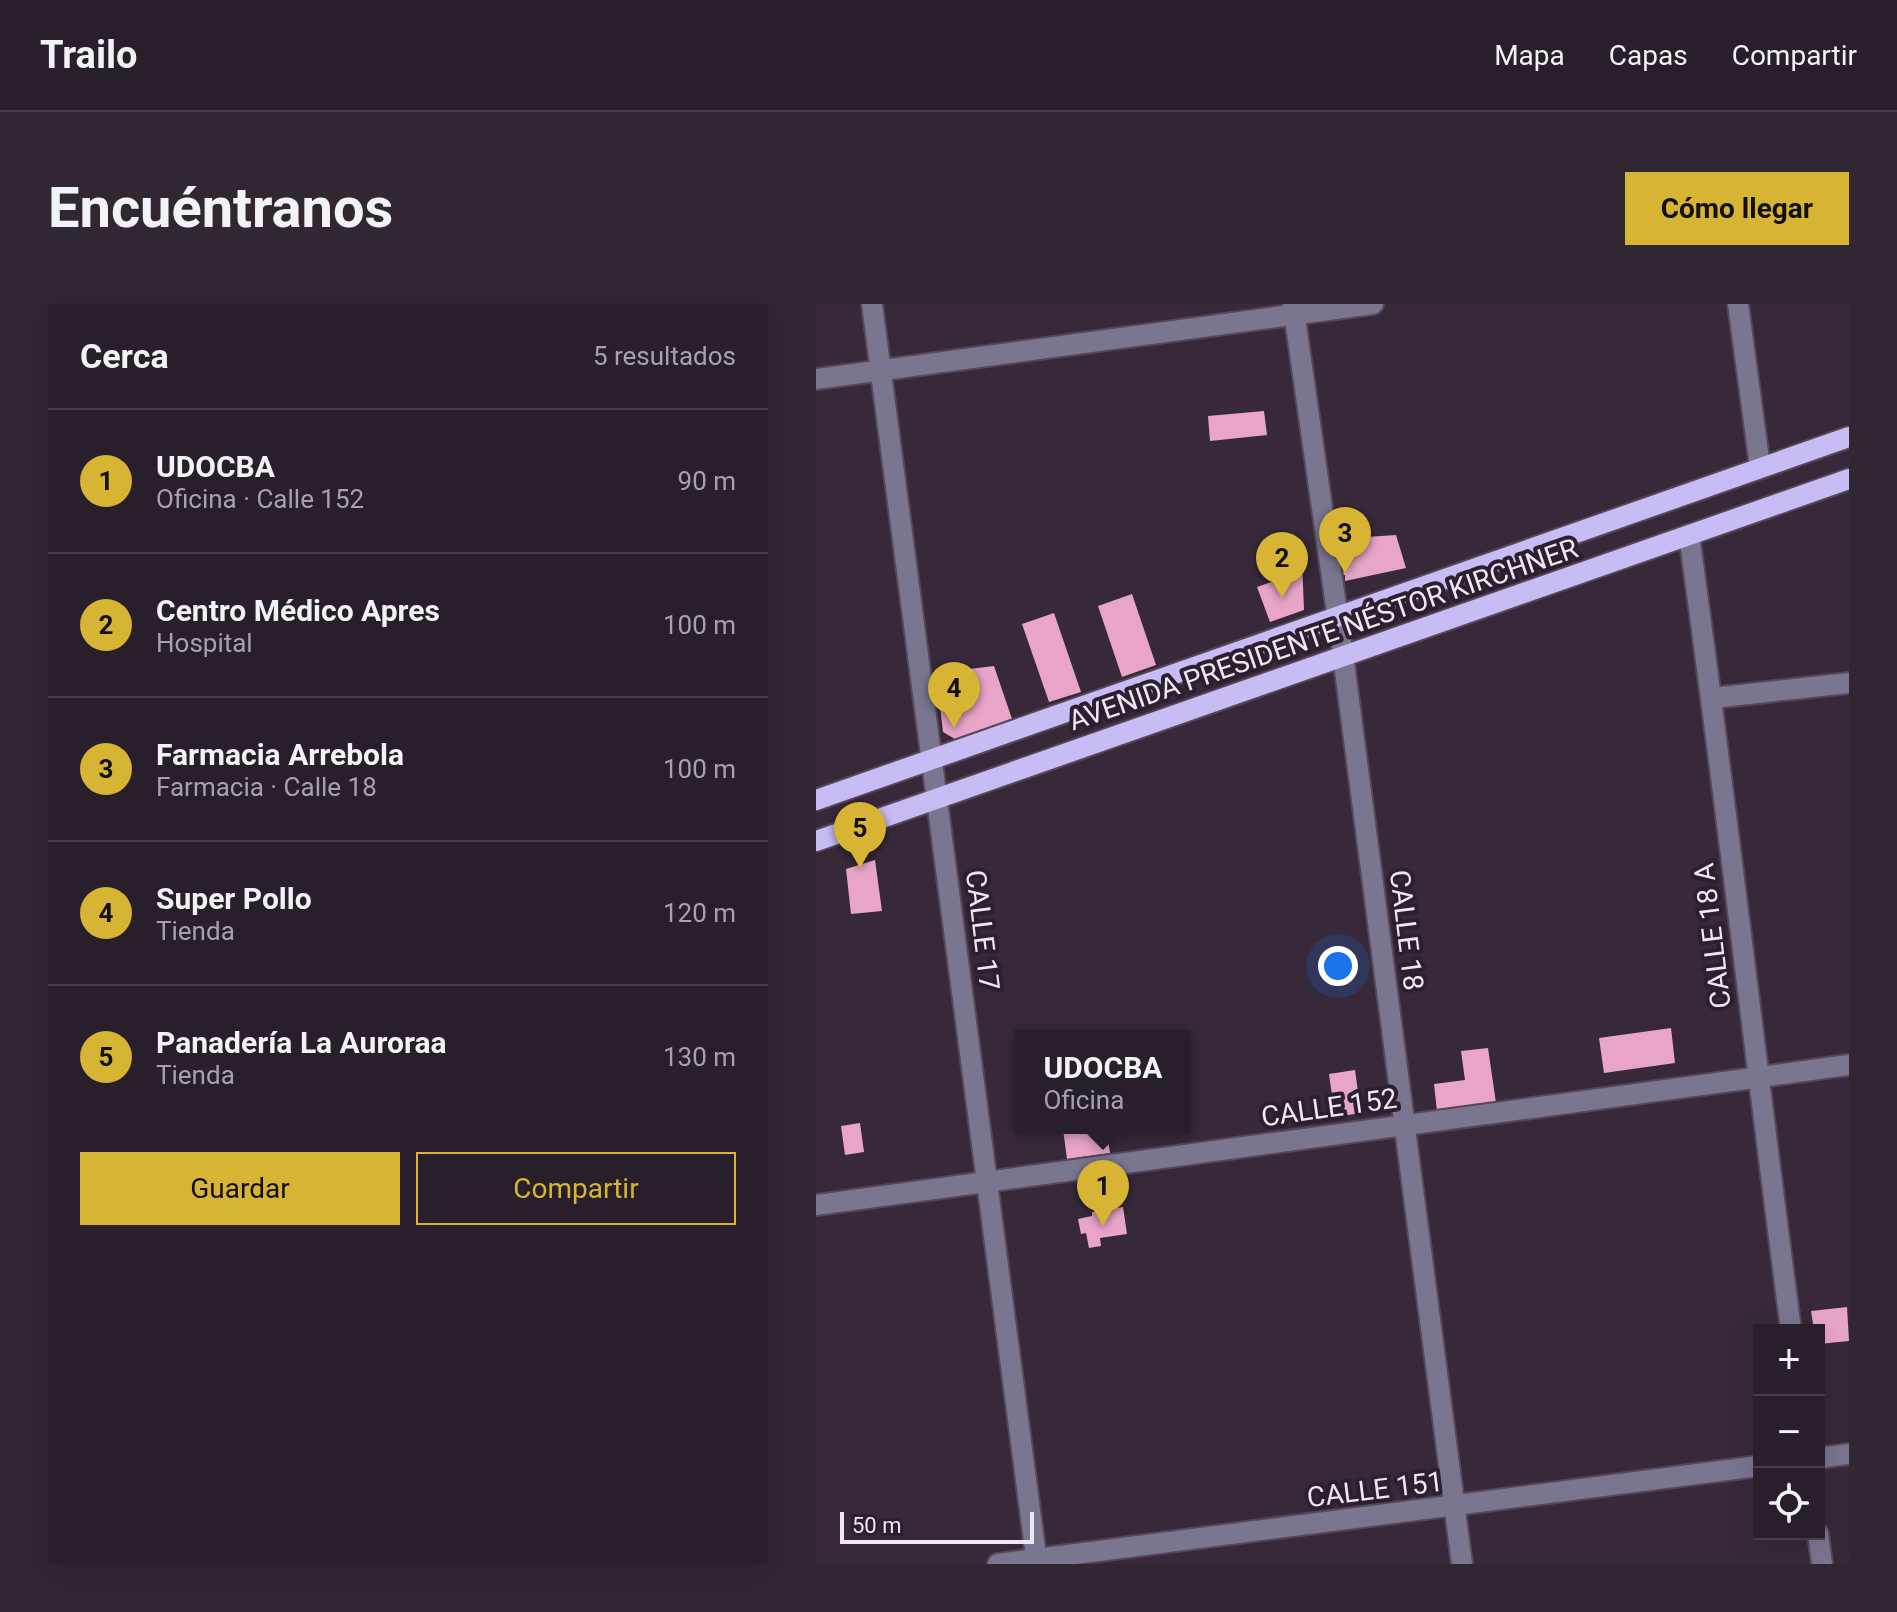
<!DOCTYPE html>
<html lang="es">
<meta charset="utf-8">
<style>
body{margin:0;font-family:Roboto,sans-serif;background:#312733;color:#f1f3f6}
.controls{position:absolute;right:24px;bottom:24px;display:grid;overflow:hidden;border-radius:0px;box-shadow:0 8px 32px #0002}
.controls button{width:72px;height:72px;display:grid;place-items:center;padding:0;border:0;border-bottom:2px solid #453d47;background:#291f2b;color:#f1f3f6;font:40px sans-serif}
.scale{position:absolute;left:24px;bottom:20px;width:194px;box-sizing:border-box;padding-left:8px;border:4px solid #f0e7f2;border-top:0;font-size:22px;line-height:28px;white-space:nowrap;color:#f0e7f2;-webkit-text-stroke:6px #2c1f2f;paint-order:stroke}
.you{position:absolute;left:522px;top:662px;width:28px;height:28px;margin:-20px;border:6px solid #fff;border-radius:50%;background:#1a73e8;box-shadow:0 0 0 12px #1a73e833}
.badge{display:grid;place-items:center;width:52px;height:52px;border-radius:50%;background:#d8b434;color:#111;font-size:26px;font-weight:700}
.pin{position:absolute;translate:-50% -66px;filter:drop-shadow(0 2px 4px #0008)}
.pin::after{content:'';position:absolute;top:42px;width:28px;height:24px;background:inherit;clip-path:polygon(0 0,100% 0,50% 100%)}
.popup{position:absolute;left:199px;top:726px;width:176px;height:104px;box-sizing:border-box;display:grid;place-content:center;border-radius:0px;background:#291f2b;filter:drop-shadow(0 2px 6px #0005);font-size:26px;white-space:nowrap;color:#a5a2a9}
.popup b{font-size:30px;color:#f1f3f6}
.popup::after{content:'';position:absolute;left:50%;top:100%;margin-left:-16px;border:16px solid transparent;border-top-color:#291f2b}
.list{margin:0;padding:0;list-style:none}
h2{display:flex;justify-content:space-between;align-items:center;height:104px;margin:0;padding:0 32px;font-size:34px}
h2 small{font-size:26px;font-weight:400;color:#a5a2a9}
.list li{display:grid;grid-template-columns:52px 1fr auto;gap:24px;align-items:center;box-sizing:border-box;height:144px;padding:0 32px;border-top:2px solid #453d47}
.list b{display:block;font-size:30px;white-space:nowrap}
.list p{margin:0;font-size:26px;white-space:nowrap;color:#a5a2a9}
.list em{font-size:26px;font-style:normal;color:#a5a2a9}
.actions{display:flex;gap:16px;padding:24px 32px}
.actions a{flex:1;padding:18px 0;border:2px solid #d8b434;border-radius:0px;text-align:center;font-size:28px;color:#d8b434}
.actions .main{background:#d8b434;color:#111}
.icon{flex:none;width:44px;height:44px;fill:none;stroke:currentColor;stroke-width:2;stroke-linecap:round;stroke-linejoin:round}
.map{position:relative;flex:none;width:1033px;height:1260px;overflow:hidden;border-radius:0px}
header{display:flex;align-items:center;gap:48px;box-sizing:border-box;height:112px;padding:0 40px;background:#291f2b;border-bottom:2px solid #453d47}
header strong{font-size:38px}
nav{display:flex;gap:44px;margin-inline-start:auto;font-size:28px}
.intro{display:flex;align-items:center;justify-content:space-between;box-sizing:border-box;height:192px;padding:0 48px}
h1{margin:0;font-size:56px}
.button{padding:20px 36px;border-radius:0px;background:#d8b434;color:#111;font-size:28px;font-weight:700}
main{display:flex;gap:48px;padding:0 48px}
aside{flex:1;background:#291f2b;border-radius:0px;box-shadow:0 8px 32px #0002}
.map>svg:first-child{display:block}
.building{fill:#e8a5c8}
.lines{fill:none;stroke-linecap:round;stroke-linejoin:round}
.minor-casing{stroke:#554757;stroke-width:24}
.major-casing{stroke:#554757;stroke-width:24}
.minor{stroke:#7b7690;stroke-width:20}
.major{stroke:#c7bcf3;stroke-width:20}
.labels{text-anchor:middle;stroke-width:8;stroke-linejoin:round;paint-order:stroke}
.street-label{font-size:28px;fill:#f0e7f2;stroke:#2c1f2f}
</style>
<header>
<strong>Trailo</strong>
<nav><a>Mapa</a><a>Capas</a><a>Compartir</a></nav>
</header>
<div class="intro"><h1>Encuéntranos</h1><a class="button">Cómo llegar</a></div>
<main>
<aside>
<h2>Cerca<small>5 resultados</small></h2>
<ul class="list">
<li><span class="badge">1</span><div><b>UDOCBA</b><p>Oficina · Calle 152</p></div><em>90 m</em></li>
<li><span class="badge">2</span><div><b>Centro Médico Apres</b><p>Hospital</p></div><em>100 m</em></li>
<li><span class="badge">3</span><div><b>Farmacia Arrebola</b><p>Farmacia · Calle 18</p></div><em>100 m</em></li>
<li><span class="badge">4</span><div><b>Super Pollo</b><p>Tienda</p></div><em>120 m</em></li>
<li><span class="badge">5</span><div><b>Panadería La Auroraa</b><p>Tienda</p></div><em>130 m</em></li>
</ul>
<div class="actions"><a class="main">Guardar</a><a>Compartir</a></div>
</aside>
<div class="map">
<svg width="1033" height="1260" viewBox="0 0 1033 1260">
<rect width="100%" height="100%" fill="#372939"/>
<!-- building -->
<g class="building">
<polygon points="448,107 451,131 394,137 392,112"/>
<polygon points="580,231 590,264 529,277 529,271 523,272 520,235"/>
<polygon points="486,257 488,306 454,318 441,283 461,276 460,259"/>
<polygon points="316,290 340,361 306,373 282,302"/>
<polygon points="238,309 265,388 233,398 206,320"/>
<polygon points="178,362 196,415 139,435 127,428 120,369"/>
<polygon points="59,556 66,607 35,610 30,565"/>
<polygon points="855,724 859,759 788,769 783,734"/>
<polygon points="672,744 680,799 621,807 618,780 649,776 645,747"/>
<polygon points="539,766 545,809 519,813 513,770"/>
<polygon points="44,819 48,848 29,851 25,822"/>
<polygon points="255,824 290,824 294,849 251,855 247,825"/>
<polygon points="307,903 311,930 284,934 285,942 273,944 270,929 265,930 262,915 276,912 276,908"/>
<polygon points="1031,1003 1033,1037 1003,1040 1003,1026 998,1026 995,1007"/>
</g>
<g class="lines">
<defs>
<g id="minor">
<polyline points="56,0 221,1260"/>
<polyline points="477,0 527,351 646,1260"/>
<polyline points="922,0 944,163"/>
<polyline points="0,75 557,0"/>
<path d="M873 231C910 496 940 761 975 1026"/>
<polyline points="896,394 1033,379"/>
<polyline points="0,901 1033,761"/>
<polyline points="1003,1154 1033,1150"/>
<polyline points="1002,1230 1006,1260"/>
<polyline points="182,1260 943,1162"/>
</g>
<g id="major">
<polyline points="0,496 1033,133"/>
<polyline points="0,537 1033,175"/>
</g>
</defs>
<!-- minor casing -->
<use href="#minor" class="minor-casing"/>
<!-- major casing -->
<use href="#major" class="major-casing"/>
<!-- minor -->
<use href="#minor" class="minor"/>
<!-- major -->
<use href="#major" class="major"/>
</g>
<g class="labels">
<!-- street labels -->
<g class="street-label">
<text transform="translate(507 330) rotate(-19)" y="10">AVENIDA PRESIDENTE NÉSTOR KIRCHNER</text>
<text transform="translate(167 626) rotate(83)" y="10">CALLE 17</text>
<text transform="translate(591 626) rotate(83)" y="10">CALLE 18</text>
<text transform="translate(896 632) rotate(-97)" y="10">CALLE 18 A</text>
<text transform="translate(513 803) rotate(-8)" y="10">CALLE 152</text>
<text transform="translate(559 1185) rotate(-7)" y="10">CALLE 151</text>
</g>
</g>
</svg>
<div class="controls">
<button>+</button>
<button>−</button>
<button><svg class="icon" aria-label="locate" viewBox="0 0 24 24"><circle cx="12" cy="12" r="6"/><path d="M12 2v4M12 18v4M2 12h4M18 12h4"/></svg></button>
</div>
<div class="scale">50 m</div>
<div class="you"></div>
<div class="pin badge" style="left:287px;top:922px">1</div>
<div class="popup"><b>UDOCBA</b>Oficina</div>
<div class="pin badge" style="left:466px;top:294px">2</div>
<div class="pin badge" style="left:529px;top:269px">3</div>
<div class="pin badge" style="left:138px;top:424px">4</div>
<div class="pin badge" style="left:44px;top:564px">5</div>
</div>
</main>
